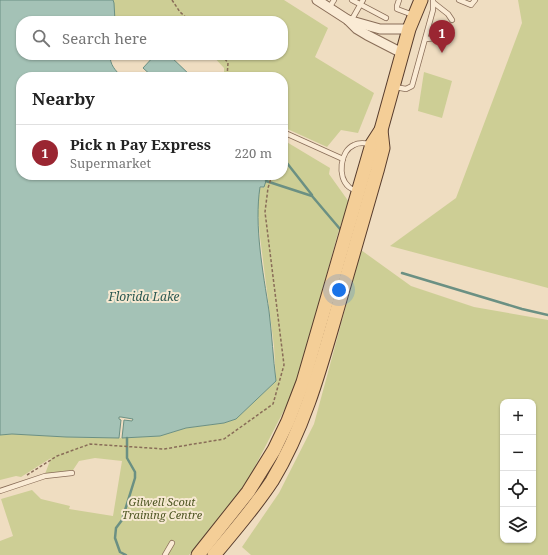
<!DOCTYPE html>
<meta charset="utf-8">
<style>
body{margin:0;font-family:"Noto Serif",serif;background:#f2f2f2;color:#222}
.controls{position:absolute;right:12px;bottom:12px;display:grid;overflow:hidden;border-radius:8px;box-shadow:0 1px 3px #0004}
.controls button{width:36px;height:36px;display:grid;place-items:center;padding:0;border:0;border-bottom:1px solid #e0e0e0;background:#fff;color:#222;font:20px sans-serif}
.you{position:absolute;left:339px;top:290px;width:14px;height:14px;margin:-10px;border:3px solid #fff;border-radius:50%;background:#1a73e8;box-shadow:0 0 0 6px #1a73e833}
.badge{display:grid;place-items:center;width:26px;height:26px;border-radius:50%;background:#9a2632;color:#fff;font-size:13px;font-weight:700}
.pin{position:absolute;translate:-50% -33px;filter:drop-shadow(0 1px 2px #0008)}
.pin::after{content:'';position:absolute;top:21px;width:14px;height:12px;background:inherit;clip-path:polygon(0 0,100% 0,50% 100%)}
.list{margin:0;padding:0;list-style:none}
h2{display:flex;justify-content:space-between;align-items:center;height:52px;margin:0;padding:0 16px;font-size:17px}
h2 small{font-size:13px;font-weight:400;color:#767676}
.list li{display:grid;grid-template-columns:26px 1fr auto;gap:12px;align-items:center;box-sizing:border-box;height:56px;padding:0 16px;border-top:1px solid #e0e0e0}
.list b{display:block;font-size:15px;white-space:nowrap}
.list p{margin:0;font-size:13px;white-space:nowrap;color:#767676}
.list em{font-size:13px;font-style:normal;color:#767676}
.icon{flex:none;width:22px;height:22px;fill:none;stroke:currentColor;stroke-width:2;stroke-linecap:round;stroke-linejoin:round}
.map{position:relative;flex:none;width:548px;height:555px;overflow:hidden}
.search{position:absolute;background:#fff;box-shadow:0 1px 3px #0004;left:16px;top:16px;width:272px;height:44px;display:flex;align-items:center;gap:10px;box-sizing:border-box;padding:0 14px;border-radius:16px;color:#767676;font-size:15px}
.panel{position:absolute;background:#fff;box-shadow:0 1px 3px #0004;left:16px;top:72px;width:272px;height:108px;border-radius:16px}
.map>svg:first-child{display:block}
.green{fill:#cdce95;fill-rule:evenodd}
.water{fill:#a4c2b6;stroke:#6b9083}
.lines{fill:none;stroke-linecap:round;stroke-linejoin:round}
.stream{stroke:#6b9083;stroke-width:2.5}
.lane-casing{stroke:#896d58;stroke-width:6}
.street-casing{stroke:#896d58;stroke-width:11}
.primary-casing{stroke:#573c2d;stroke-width:15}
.path{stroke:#896d58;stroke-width:1.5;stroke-dasharray:3 2;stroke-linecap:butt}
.lane{stroke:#faebd5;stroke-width:4.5}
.street{stroke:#faebd5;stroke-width:9}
.primary{stroke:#f4ce97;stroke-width:13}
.path-bridge{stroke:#896d58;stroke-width:1.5;stroke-dasharray:3 2;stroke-linecap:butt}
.labels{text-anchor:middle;stroke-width:4;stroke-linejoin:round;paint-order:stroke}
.park-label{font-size:11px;font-style:italic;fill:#4e5623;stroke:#f6e8d1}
.water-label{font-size:12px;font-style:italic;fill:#2c5952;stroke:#f6e8d1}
</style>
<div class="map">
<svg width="548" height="555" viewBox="0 0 548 555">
<rect width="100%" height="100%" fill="#efddc1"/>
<!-- green -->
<g class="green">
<polygon points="113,0 284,0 328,28 315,57 374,93 358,133 341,130 327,147 283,127 283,77 224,77 224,68 212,55 283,55 283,21 115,21"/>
<polygon points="518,0 548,0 548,288 390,246 456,198 522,23"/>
<polygon points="424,72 452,81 442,118 418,111"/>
<polygon points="285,141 330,168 329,174 349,202 338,233 296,387 247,482 189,555 0,555 0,541 13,536 1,499 32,490 41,499 70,506 69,509 113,516 122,461 95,458 79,461 73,470 45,474 51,458 21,477 16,476 0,480 0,435 12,434 66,437 119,438 160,436 186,428 224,423 236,419 276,381 274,346 260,237 257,202 260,188 264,187 267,175 283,175 283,147"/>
<path d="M361 250 411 286 474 307 548 320V555H251L242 547 279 493 314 424ZM503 402H533V540H503Z"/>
</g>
<!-- water -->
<g class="water">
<path d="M0 0H113L114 3 115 21H21V55H110C110 65 115 70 122 77H21V175H268L264 187H260C254 226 263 272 269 311 272 335 273 358 276 381L236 419 224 423 186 428 160 436 122 438 124 420 132 421 133 419 121 417H119V419L121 420 119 438 66 437 12 434 0 435Z"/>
<polygon points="155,55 169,55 192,77 153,77 143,68"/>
</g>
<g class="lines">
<!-- stream -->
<g class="stream">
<polyline points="283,158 312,195"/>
<polyline points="266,181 312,196 340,229"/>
<polyline points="402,273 522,309 548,315"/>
<polyline points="126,555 120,552 115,538 116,528 122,520 135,478 135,472 127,458 127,438"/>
</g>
<defs>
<g id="lane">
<polyline points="352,0 386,18"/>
<polyline points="399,0 397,6 397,9 413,15"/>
<polyline points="459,0 471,5 475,0"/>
<polyline points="434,3 448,14 452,20"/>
<polyline points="329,8 334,0"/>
<polyline points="351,21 363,0"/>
<polyline points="426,39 446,37 451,30"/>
<polyline points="395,87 406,89 412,86 433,10 433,0"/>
<polyline points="283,132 343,159"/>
<path d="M358 191C355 190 351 189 349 187 337 177 340 151 354 145 359 142 365 143 370 144"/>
<polyline points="0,491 45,476 72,473"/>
<polyline points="165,555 172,543"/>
</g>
<g id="street">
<polyline points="317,0 348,20 357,29 367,35 402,53"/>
<polyline points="348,20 380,29 409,29"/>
</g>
<g id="primary">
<polyline points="198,555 248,492 274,450 288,421 303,382 372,144 381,130 409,29 421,0"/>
<path d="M214 555C234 531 255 507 272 481 303 430 319 373 335 317 349 268 363 219 377 171L383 148 381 130"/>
</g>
</defs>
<!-- lane casing -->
<use href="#lane" class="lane-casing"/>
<!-- street casing -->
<use href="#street" class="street-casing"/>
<!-- primary casing -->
<use href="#primary" class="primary-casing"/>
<!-- path -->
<g class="path">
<polyline points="172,0 180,12 190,21"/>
<polyline points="222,55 228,63 227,77"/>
<polyline points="27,475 57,456 90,444 164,449 224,439 273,404 284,365 265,212 268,188 272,175"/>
</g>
<!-- lane -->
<use href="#lane" class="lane"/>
<!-- street -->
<use href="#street" class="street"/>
<!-- primary -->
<use href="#primary" class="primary"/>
<!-- path-bridge -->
<polyline class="path-bridge" points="283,141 286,130"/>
</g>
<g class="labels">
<!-- park labels -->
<g class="park-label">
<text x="162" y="506">Gilwell Scout<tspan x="162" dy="13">Training Centre</tspan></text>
</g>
<!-- water labels -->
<g class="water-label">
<text x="144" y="301">Florida Lake</text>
</g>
</g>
</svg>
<div class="controls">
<button>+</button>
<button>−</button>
<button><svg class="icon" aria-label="locate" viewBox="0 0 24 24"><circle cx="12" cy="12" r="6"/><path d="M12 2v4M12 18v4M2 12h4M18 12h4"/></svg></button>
<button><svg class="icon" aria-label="layers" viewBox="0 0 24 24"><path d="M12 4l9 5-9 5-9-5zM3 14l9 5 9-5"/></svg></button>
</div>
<div class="you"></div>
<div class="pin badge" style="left:442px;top:53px">1</div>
<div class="search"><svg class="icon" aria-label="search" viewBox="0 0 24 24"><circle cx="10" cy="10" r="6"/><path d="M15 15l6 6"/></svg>Search here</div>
<section class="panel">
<h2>Nearby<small></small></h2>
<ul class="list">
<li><span class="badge">1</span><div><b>Pick n Pay Express</b><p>Supermarket</p></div><em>220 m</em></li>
</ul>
</section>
</div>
